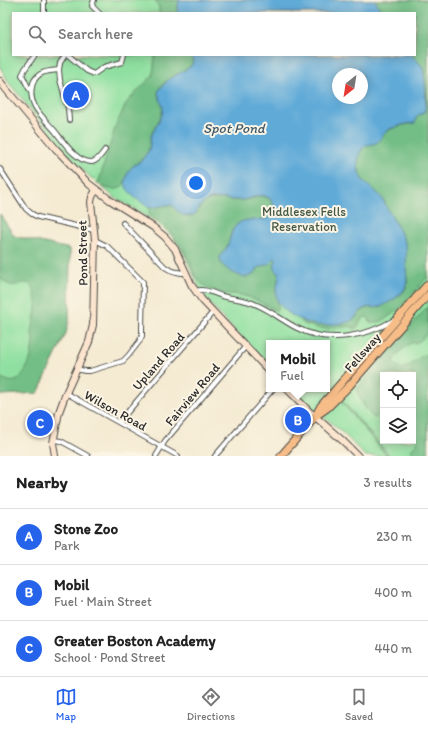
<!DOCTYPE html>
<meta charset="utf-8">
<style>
body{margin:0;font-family:Itim,sans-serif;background:#f2f2f2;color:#222}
.controls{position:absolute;right:12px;bottom:12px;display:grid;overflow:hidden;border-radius:0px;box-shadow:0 2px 10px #0003}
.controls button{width:36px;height:36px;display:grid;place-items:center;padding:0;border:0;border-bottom:1px solid #e0e0e0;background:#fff;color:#222;font:20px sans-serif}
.compass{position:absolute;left:332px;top:68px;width:36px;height:36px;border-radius:50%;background:#fff;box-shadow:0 2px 10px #0003;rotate:210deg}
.you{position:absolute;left:196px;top:183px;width:14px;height:14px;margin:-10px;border:3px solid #fff;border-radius:50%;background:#1a73e8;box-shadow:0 0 0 6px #1a73e833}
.badge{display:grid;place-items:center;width:26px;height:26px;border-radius:50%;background:#2563eb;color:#fff;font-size:13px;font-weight:700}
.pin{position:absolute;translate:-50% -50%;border:2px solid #fff;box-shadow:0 1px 4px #0006}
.popup{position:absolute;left:266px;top:340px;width:64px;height:52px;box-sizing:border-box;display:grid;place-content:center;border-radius:0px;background:#fff;filter:drop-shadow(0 1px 3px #0005);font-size:13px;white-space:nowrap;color:#767676}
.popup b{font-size:15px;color:#222}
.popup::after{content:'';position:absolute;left:50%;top:100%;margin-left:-8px;border:8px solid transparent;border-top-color:#fff}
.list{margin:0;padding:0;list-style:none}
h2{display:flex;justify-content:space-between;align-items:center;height:52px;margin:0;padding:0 16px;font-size:17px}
h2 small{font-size:13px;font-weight:400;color:#767676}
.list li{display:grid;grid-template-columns:26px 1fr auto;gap:12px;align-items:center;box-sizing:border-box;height:56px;padding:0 16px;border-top:1px solid #e0e0e0}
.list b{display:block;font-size:15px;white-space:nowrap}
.list p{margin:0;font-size:13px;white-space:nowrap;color:#767676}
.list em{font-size:13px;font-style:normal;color:#767676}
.icon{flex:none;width:22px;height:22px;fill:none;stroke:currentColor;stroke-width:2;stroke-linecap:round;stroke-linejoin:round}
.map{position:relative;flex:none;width:428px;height:456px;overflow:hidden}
.search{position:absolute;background:#fff;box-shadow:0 2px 10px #0003;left:12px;right:12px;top:12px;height:44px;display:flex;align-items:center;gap:10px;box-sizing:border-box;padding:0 14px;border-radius:0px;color:#767676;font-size:15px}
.sheet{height:220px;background:#fff}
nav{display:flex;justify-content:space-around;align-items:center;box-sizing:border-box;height:56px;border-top:1px solid #e0e0e0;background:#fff;font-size:11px;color:#767676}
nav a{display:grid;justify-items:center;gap:2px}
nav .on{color:#2563eb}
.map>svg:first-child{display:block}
.green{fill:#8fe0a0;stroke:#5d8666;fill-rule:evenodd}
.forest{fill:#73be86;stroke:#4f7458}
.water{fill:#60aad8;stroke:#466a82;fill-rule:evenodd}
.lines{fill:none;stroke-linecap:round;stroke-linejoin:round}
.street-casing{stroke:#494844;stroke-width:6}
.secondary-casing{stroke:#494844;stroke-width:8}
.primary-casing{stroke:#494844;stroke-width:9}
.street{stroke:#fff;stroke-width:4}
.secondary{stroke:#fce5cf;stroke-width:6}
.primary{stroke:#f7bd88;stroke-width:7}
.labels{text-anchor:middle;stroke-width:4;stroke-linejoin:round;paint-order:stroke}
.park-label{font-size:13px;fill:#445848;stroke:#fcf5e5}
.street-label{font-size:13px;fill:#2b2b2b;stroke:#fcf5e5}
.water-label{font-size:14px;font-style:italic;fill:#3e5768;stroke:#fcf5e5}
</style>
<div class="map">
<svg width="428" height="456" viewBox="0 0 428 456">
<rect width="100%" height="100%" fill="#fcf5e5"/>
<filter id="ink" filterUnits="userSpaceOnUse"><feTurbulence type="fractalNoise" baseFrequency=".025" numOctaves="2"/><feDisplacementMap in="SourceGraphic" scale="8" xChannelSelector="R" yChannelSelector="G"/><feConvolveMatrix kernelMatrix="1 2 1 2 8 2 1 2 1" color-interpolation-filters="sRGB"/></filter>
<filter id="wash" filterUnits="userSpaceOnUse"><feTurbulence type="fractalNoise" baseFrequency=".012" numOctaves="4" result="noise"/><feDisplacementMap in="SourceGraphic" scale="16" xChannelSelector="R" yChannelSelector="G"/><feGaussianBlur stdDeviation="0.9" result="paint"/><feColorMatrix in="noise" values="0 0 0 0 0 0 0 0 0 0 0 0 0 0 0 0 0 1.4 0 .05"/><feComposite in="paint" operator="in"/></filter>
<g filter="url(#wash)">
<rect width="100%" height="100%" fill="#f5ebd3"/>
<!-- green -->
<g class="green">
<path d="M0 0H428V456H365L346 436 329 421 310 407 292 389H327V343H269V365L219 314 202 294 184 254 174 239 169 233 156 222 114 197 88 175 71 157 36 116 9 83 0 67ZM13 13H415V55H13ZM338 74H362V98H338ZM383 375H413V441H383Z"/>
<polygon points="0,214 14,236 70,249 69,320 66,333 38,393 0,395"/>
</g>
<!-- forest -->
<g class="forest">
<polygon points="155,0 179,0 177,13 159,13 159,7"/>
<path d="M375 0H428V276C417 289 389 326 370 323L369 318 368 317C360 317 360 324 356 329L350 326C336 328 324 331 311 326 306 325 303 324 300 320 313 325 321 326 335 324 340 324 346 323 350 321 357 318 360 310 367 308 370 306 372 308 376 307 381 307 395 299 400 295 411 286 406 279 406 267 406 260 407 253 406 246 403 233 394 222 388 211 386 207 386 203 383 200 376 192 364 185 360 175 357 167 357 152 365 146 368 143 373 145 376 143 380 141 381 137 384 134 390 128 404 124 412 124L416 120 417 116C420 115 423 114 425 111 428 106 425 71 422 66 419 62 414 59 411 55H415V13H382Z"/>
<path d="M155 55H192L193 62 190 67 169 79 160 87 158 93C163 105 165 110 158 122 156 126 154 129 152 133 149 139 151 147 147 153 143 160 136 162 131 168 127 173 126 184 121 187 114 192 105 188 98 184L116 125 127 102 153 75Z"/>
<path d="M260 196C270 195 278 208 272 215 263 225 246 214 235 227 230 232 230 239 228 245 225 251 219 254 220 261 231 271 248 287 258 268L269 264 274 258 277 261 274 265 279 276 276 291 278 307 277 310H275L256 300 248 297 237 294H226L222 293 210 289 202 284 195 275 190 262 182 247 171 233 166 227 150 216 149 210 150 207 166 205 173 206 177 211 194 215C198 211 200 204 206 201 215 196 230 201 241 200 247 200 254 198 260 196Z"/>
<path d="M0 214 14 236 70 249 69 320 66 333 38 393 0 395V378C6 379 11 384 17 380 22 377 28 366 30 360 32 354 32 347 33 342 33 339 32 336 32 332 34 320 40 300 32 287 27 278 18 287 10 285 6 284 3 280 0 278Z"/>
<path d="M428 306V333C424 335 422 340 418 342 416 343 413 343 411 343 405 347 394 355 393 362 407 378 416 355 428 354V453L427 456H410C410 444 425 445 413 433V375H383V411L375 418C368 415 359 398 357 390L361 384 379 363 395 344Z"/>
<polygon points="327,384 390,456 387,456"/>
</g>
<!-- water -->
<g class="water">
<polygon points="179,0 375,0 382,13 177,13"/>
<path d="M192 55H411C414 58 419 62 422 66 426 74 426 101 425 110L423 113 417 116 415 123C411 124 409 123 406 124 401 125 392 128 388 130 383 133 381 140 376 143 373 145 368 144 365 146 357 152 357 167 360 175 364 185 375 189 381 197 385 201 385 206 388 210 394 221 402 233 406 246 407 253 406 260 406 267 406 276 409 282 404 290 400 296 386 305 379 307 372 309 369 305 362 310 358 314 355 318 351 321 347 323 341 324 336 324 323 326 313 326 301 320 290 315 275 306 276 292 276 284 280 280 278 272L276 271 274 264 276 261 275 258 269 264 258 268C256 271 255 274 250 276 242 280 218 267 220 257 221 253 225 251 227 247 231 239 230 229 239 223 247 216 271 225 274 211 275 205 271 198 265 196 258 194 249 200 241 200 231 201 218 196 208 200 201 203 199 210 194 215L187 216 183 215 177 211 173 206 171 205H166L152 208 148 207 134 197 128 190 126 187 125 181 128 172 132 167 142 160 149 150 151 136 162 115 163 108 158 93 159 90 169 79 190 67 193 62ZM338 74H362V98H352L350 100 349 98H338Z"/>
</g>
</g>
<g filter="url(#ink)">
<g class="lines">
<defs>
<g id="street">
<polyline points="94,0 92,6 99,13"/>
<polyline points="44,13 44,1"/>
<path d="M65 55 60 63 59 70C48 71 38 71 33 83 26 104 42 116 55 131 63 141 77 163 92 162 98 161 102 154 105 150"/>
<polyline points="68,55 87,71 94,74 104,67 122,62 124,55"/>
<polyline points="59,70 60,80 68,108 69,120"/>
<path d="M31 91C26 86 26 81 22 75L25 69 35 55"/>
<polyline points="0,169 26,209 32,214 38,217 80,227 94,230"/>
<path d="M123 223 165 267C172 272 178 273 186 273"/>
<path d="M196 291C204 288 213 293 222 296 233 299 244 299 255 304 270 310 283 321 297 328 328 344 365 337 394 320"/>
<polyline points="76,369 85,371 90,371 123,361 128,356 139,342 142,336 142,330 143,282 107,246 95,240"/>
<polyline points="66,393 178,456"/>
<polyline points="119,422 213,312"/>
<polyline points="54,440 61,441 88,456"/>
<polyline points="156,456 165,441 246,346"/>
<polyline points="215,456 273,389"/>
</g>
<g id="secondary">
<polyline points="0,81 5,88 56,149 89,184 110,200 153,227 165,237 175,249 192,286 202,300 269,371"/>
<polyline points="287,389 311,413 343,441 358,456"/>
<polyline points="55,456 53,443 59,412 66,393 89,342 93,325 95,240 91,202 92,197 96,190"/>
</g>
<g id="primary">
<polyline points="317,415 327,408 349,386 428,295"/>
<polyline points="281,456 315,417 321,406 428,284"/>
</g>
</defs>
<!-- street casing -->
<use href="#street" class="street-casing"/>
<!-- secondary casing -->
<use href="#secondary" class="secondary-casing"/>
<!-- primary casing -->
<use href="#primary" class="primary-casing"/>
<!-- street -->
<use href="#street" class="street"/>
<!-- secondary -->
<use href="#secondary" class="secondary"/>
<!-- primary -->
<use href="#primary" class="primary"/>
</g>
</g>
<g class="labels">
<!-- park labels -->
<g class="park-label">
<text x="304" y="216">Middlesex Fells<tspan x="304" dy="15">Reservation</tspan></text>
</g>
<!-- street labels -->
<g class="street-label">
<text transform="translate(82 253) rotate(-91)" y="5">Pond Street</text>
<text transform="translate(362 352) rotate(-49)" y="5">Fellsway</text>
<text transform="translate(158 361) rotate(-49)" y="5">Upland Road</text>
<text transform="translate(192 394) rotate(-50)" y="5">Fairview Road</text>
<text transform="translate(116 410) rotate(29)" y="5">Wilson Road</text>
</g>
<!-- water labels -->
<g class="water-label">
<text x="234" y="133">Spot Pond</text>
</g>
</g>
</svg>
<div class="controls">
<button><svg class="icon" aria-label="locate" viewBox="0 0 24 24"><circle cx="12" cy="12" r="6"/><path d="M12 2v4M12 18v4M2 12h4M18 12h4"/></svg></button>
<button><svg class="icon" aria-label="layers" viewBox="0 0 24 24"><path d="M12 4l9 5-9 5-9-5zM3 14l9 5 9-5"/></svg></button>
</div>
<svg class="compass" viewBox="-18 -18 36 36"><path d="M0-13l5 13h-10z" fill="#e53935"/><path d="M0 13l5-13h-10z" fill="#767676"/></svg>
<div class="you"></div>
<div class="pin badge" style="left:76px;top:95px">A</div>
<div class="pin badge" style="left:298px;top:420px">B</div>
<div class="popup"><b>Mobil</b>Fuel</div>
<div class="pin badge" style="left:40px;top:423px">C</div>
<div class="search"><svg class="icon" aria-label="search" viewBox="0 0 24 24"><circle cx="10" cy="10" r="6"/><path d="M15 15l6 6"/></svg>Search here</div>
</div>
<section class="sheet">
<h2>Nearby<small>3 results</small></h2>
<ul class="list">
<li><span class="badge">A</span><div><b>Stone Zoo</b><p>Park</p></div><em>230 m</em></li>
<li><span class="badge">B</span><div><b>Mobil</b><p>Fuel · Main Street</p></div><em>400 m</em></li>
<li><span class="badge">C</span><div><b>Greater Boston Academy</b><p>School · Pond Street</p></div><em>440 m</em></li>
</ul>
</section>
<nav>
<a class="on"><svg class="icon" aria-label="map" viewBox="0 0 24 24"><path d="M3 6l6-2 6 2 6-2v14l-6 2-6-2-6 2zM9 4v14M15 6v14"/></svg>Map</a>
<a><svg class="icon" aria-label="directions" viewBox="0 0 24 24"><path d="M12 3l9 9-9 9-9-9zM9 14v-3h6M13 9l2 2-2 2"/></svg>Directions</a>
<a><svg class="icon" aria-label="saved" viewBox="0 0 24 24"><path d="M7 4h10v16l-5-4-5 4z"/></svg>Saved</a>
</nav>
